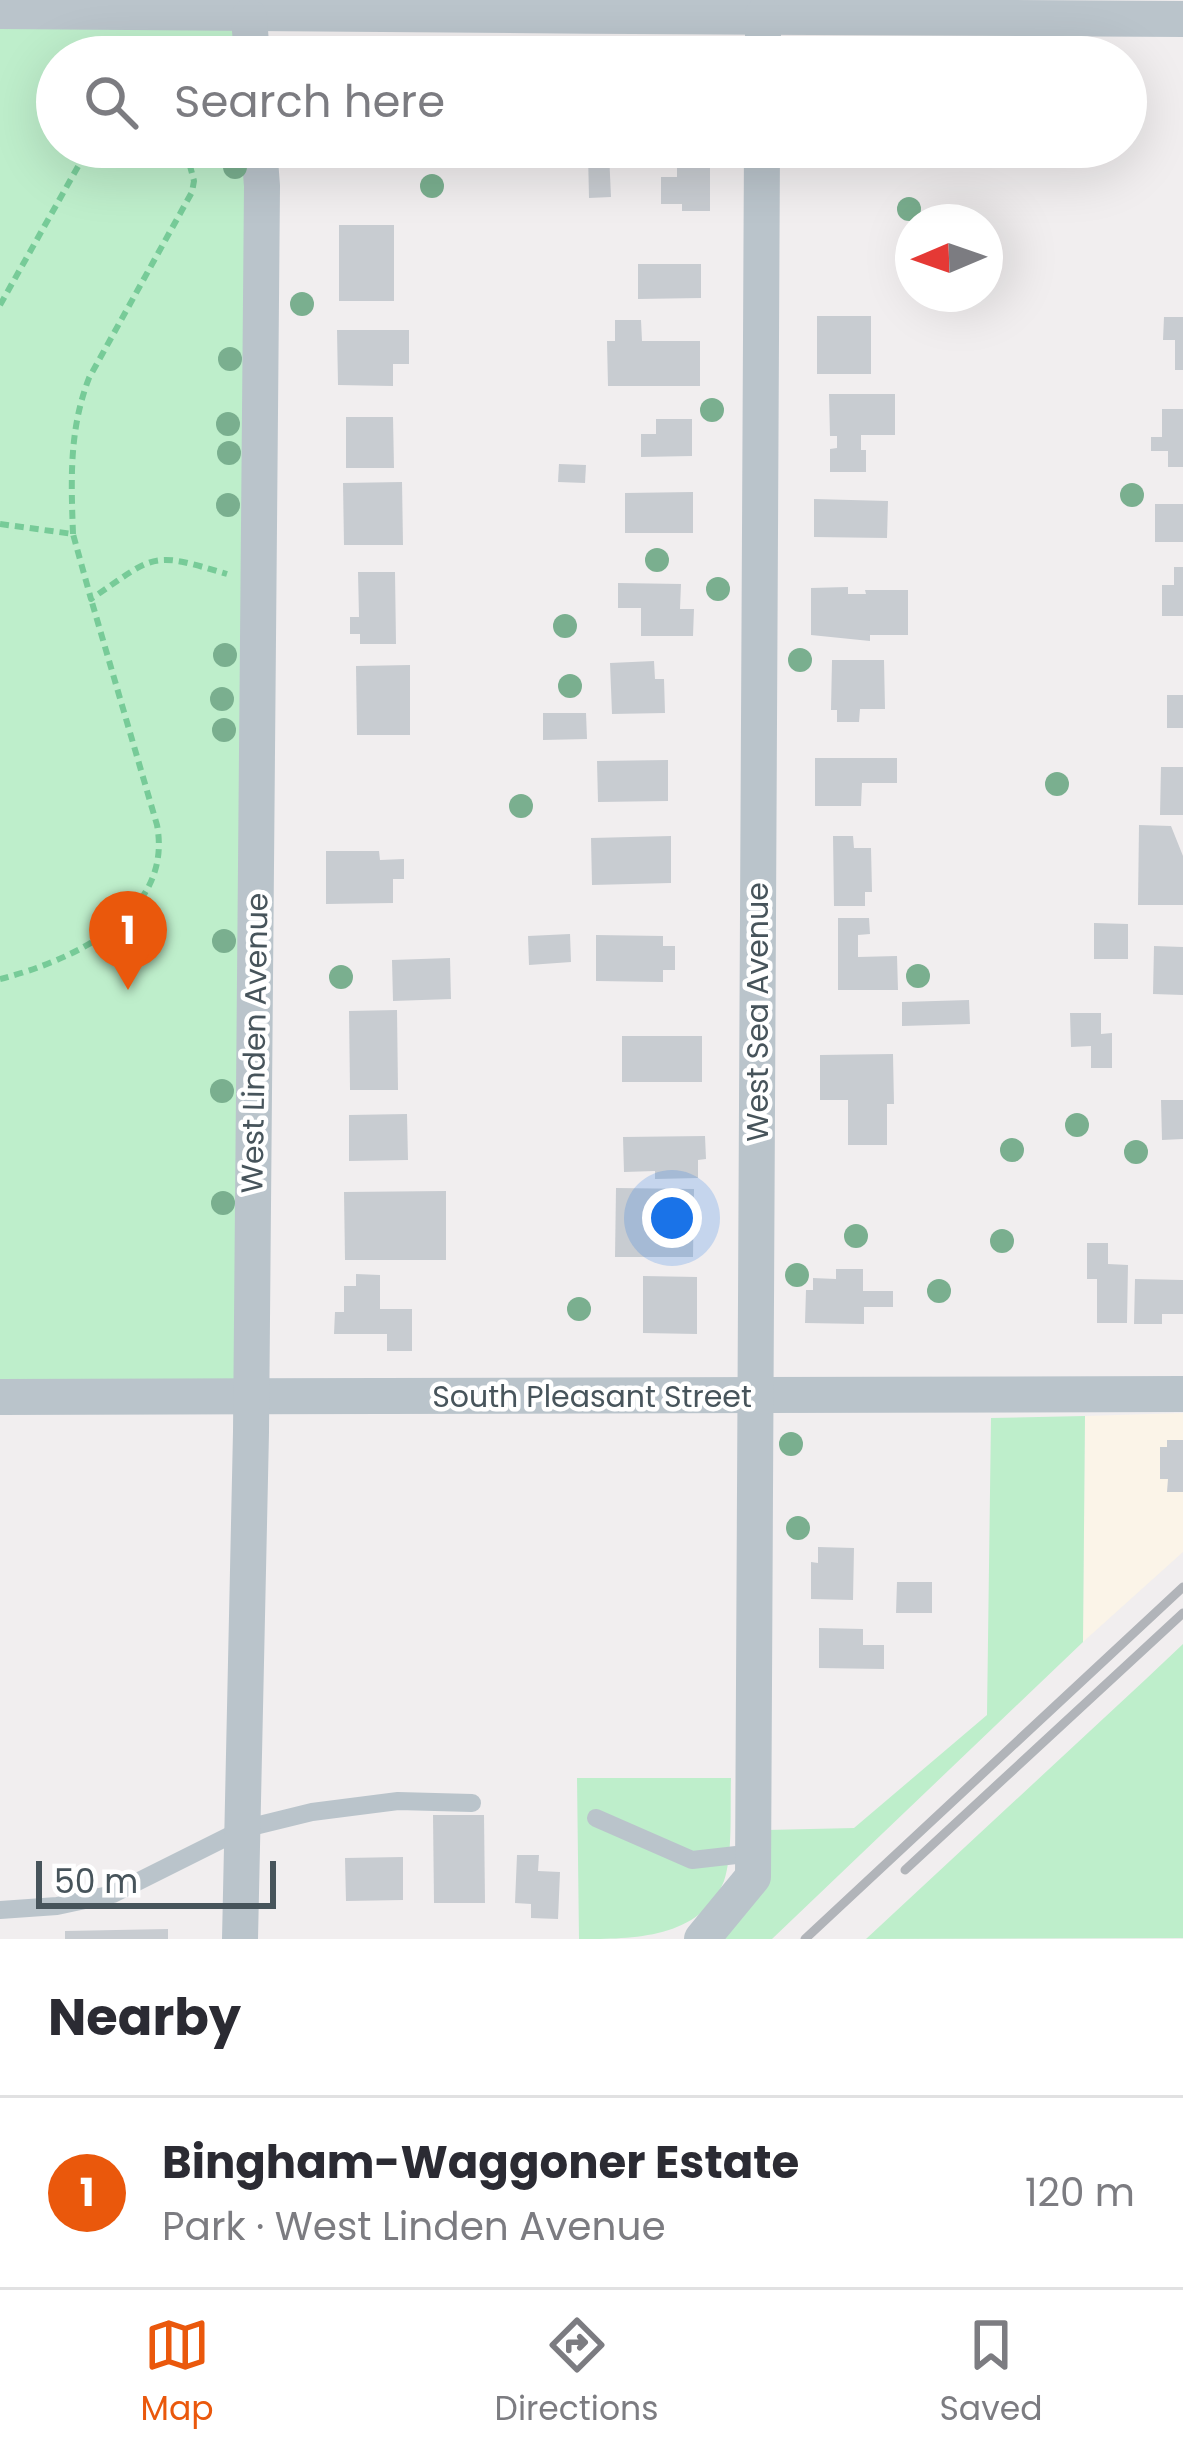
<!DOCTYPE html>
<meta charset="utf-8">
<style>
body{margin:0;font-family:Poppins,sans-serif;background:#f7f7f7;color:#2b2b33}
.compass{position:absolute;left:895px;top:204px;width:108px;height:108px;border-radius:50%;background:#fff;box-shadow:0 12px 48px #0002;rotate:268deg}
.scale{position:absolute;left:36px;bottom:30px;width:240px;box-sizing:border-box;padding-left:12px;border:6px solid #47545b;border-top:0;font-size:33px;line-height:42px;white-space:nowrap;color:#47545b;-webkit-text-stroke:9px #fff;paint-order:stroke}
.you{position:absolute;left:672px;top:1218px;width:42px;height:42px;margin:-30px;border:9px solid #fff;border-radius:50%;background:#1a73e8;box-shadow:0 0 0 18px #1a73e833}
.badge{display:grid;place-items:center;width:78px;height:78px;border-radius:50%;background:#ea580c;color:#fff;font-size:39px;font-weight:700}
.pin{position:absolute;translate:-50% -99px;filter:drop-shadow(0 3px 6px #0008)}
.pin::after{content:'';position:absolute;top:63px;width:42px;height:36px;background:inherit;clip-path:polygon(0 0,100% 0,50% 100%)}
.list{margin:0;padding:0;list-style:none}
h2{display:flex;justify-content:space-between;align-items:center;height:156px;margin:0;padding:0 48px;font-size:51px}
h2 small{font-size:39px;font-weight:400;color:#7c7c81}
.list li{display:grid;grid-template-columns:78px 1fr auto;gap:36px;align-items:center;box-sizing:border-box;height:192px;padding:0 48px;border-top:3px solid #e1e1e2}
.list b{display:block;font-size:45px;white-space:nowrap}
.list p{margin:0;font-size:39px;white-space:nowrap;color:#7c7c81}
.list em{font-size:39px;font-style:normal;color:#7c7c81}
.icon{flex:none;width:66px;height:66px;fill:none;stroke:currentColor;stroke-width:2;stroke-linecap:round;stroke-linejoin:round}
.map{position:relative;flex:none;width:1183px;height:1939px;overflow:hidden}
.search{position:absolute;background:#fff;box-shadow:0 12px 48px #0002;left:36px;right:36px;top:36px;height:132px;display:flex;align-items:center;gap:30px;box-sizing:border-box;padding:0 42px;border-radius:66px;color:#7c7c81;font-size:45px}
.sheet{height:348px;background:#fff}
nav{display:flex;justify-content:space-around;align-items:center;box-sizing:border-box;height:168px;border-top:3px solid #e1e1e2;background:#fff;font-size:33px;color:#7c7c81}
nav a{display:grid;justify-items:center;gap:6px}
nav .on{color:#ea580c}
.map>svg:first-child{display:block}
.commercial{fill:#fbf4e8}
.green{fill:#beeecb}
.building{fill:#c8ccd1}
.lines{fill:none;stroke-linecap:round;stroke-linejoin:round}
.path{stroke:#77cb98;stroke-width:6;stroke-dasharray:9 6;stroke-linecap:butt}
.service{stroke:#bac4cb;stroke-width:18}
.minor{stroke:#bac4cb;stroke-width:36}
.rail{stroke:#b1b4b9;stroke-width:9}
.tree{fill:#7aaf8f}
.labels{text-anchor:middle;stroke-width:9;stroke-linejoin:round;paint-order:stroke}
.street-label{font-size:30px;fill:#47545b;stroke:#fff}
</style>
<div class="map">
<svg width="1183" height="1939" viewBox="0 0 1183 1939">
<rect width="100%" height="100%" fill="#f1eeef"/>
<!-- commercial -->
<polygon class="commercial" points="1183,1413 1183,1552 1083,1642 1085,1416"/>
<!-- green -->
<g class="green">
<polygon points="0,14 249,17 252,57 57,57 57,147 259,147 251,1398 0,1396"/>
<polygon points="1085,1416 1083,1642 772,1939 722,1939 767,1830 854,1828 987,1715 991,1418"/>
<polygon points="1183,1644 1183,1938 866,1939 1146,1679"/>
<path d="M577 1778H731C730 1806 733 1856 724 1881 700 1939 634 1939 579 1939Z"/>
</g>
<!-- building -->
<g class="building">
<polygon points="588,153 609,153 611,197 589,198"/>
<polygon points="677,168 710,168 710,211 682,211 682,204 661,204 661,177 677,177"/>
<rect x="339" y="225" width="55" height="76"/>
<polygon points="638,264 701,264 701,298 638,299"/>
<rect x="817" y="316" width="54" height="58"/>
<polygon points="1164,317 1183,317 1183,370 1175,370 1175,340 1163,340"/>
<polygon points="615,320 641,320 642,341 700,341 700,386 608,386 607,341 615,341"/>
<polygon points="337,330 409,330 409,364 393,364 393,386 338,385"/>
<polygon points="829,394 895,394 895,435 861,435 861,450 866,450 866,472 830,472 830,449 837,448 837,436 830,436"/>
<polygon points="1162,409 1183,409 1183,467 1168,467 1168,451 1151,451 1151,437 1162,437"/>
<polygon points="346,417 393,417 394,468 346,468"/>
<polygon points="656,419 692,419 692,456 641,457 641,434 656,434"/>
<polygon points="559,464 586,465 585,483 558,482"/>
<polygon points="402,482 403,545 344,545 343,483"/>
<polygon points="693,492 693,533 625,533 625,493"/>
<polygon points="814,499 888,501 887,538 814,537"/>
<rect x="1155" y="504" width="28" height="38"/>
<polygon points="1174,567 1183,567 1183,616 1162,616 1162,585 1174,585"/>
<polygon points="358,572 395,572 396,644 360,644 360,634 350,634 350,617 359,617"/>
<polygon points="618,583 681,584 680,609 694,609 693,636 641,636 641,608 618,608"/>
<polygon points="848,587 848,594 866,594 865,590 908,590 908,635 870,635 870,641 811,635 811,588"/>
<polygon points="832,660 884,660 885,709 860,709 859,722 837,722 837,710 831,710"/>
<polygon points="654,661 655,679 664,679 665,713 612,714 610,663"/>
<polygon points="410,665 410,735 357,735 356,666"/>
<rect x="1167" y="695" width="16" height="33"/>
<polygon points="543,713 586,713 587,739 543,740"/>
<polygon points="815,758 897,758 897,783 862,783 861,806 815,806"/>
<polygon points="668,760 668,801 598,802 597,761"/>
<polygon points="1161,767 1183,767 1183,815 1160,815"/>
<polygon points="1139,825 1171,826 1183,856 1183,905 1138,905"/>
<polygon points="671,836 671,883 592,885 591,838"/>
<polygon points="833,836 853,836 854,848 871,848 872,892 865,892 865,906 834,906"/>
<polygon points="326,851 379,851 380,860 404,859 404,879 393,879 393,903 326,904"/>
<polygon points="838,918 869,918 870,934 858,935 858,957 897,956 898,990 838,990"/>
<polygon points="1094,923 1128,924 1128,959 1094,959"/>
<polygon points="570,934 571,962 529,965 528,936"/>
<polygon points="596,935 663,936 663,946 675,946 675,970 663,970 663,982 596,981"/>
<polygon points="1154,946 1183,947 1183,995 1153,994"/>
<polygon points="450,958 451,999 393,1001 392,960"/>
<polygon points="969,1000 970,1024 902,1026 902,1002"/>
<polygon points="397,1010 398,1090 350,1090 349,1011"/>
<polygon points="1070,1013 1101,1013 1101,1034 1112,1033 1112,1068 1091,1068 1091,1046 1071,1047"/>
<rect x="622" y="1036" width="80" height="46"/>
<polygon points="893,1054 894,1104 887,1104 887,1145 848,1145 848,1100 820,1100 820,1055"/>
<polygon points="1161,1100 1183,1100 1183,1139 1162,1140"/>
<polygon points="407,1114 408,1160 349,1161 349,1115"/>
<polygon points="705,1136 706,1159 698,1160 698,1178 655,1179 655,1171 624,1172 623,1137"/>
<polygon points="616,1188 694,1189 693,1257 615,1257"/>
<polygon points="446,1191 446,1260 345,1260 344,1192"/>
<polygon points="1087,1243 1108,1243 1108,1264 1128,1265 1127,1323 1097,1323 1097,1279 1087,1279"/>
<polygon points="836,1269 863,1269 863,1291 893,1291 893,1307 864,1307 864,1324 805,1323 806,1290 813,1290 813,1278 836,1279"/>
<polygon points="356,1274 380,1275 380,1309 412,1309 412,1351 387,1351 387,1334 334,1334 335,1312 344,1312 344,1286 356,1286"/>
<polygon points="643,1276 697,1277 697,1334 643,1333"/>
<polygon points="1135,1279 1183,1280 1183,1314 1162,1314 1162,1324 1134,1324"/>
<polygon points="1167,1440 1183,1440 1183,1492 1167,1492 1168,1479 1160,1479 1160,1447 1167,1447"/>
<polygon points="818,1547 854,1548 853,1600 811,1599 811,1562 818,1563"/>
<polygon points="897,1582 932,1582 932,1613 896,1613"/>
<polygon points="819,1628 863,1629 863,1645 884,1645 884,1669 819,1668"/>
<polygon points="433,1815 484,1815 485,1903 434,1903"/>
<polygon points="517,1855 539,1855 538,1871 560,1872 558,1919 531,1918 531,1904 515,1903"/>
<polygon points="403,1857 403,1900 346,1901 345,1858"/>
<polygon points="168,1929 168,1939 65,1939 65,1931"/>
</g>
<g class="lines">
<!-- path -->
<g class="path">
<polyline points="0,305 89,147"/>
<path d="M0 524 73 534 91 599C157 554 150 551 227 574"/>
<path d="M73 534C71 479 69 430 89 378L192 192 194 181 185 147"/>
<path d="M0 979C71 961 174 915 157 825L91 599"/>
</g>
<!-- service -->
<g class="service">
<polyline points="596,1818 692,1860 754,1853"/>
<polyline points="0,1910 57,1906 113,1894 243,1829 312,1812 398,1801 472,1803"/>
</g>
<!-- minor -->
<g class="minor">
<path d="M0 11C394 17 789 15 1183 19"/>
<polyline points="249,17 252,57"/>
<polyline points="763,57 763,15"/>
<polyline points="0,1397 1183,1394"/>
<polyline points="240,1939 251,1432 262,186 259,147"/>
<polyline points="702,1939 753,1877 762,147"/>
</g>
<!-- rail -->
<g class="rail">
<polyline points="905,1870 1183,1613"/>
<polyline points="805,1939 1183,1587"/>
</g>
</g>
<!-- trees -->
<g class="tree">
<circle cx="235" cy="167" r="12"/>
<circle cx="432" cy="186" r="12"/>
<circle cx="909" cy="209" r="12"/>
<circle cx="302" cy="304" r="12"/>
<circle cx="230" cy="359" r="12"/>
<circle cx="712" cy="410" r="12"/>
<circle cx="228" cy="424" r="12"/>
<circle cx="229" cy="453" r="12"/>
<circle cx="1132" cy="495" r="12"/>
<circle cx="228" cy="505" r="12"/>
<circle cx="657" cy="560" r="12"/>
<circle cx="718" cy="589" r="12"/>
<circle cx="565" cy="626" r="12"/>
<circle cx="225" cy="655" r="12"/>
<circle cx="800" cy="660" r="12"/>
<circle cx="570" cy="686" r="12"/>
<circle cx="222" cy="699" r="12"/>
<circle cx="224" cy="730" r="12"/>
<circle cx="1057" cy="784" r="12"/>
<circle cx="521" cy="806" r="12"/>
<circle cx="224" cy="941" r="12"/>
<circle cx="918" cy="976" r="12"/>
<circle cx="341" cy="977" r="12"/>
<circle cx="222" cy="1091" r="12"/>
<circle cx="1077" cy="1125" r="12"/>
<circle cx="1012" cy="1150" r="12"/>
<circle cx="1136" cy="1152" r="12"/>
<circle cx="223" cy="1203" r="12"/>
<circle cx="856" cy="1236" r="12"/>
<circle cx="1002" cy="1241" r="12"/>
<circle cx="797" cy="1275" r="12"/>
<circle cx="939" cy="1291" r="12"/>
<circle cx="579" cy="1309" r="12"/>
<circle cx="791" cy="1444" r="12"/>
<circle cx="798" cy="1528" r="12"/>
</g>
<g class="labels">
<!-- street labels -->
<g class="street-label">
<text transform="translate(758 1012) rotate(-90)" y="10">West Sea Avenue</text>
<text transform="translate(255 1043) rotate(-89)" y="10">West Linden Avenue</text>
<text x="592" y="1407">South Pleasant Street</text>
</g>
</g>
</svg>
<svg class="compass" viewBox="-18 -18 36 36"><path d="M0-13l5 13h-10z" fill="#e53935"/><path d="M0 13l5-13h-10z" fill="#7c7c81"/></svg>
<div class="scale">50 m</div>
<div class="you"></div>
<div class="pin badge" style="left:128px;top:990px">1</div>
<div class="search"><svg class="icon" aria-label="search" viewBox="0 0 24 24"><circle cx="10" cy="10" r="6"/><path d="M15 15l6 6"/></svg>Search here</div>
</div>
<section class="sheet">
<h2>Nearby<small></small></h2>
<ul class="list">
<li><span class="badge">1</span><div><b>Bingham-Waggoner Estate</b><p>Park · West Linden Avenue</p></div><em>120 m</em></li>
</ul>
</section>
<nav>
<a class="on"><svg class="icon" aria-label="map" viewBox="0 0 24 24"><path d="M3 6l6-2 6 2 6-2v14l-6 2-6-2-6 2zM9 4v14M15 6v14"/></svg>Map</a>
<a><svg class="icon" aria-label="directions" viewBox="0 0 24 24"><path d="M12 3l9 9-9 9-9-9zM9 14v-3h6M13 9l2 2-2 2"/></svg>Directions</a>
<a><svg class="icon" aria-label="saved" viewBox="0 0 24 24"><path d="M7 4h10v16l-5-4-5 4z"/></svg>Saved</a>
</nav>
